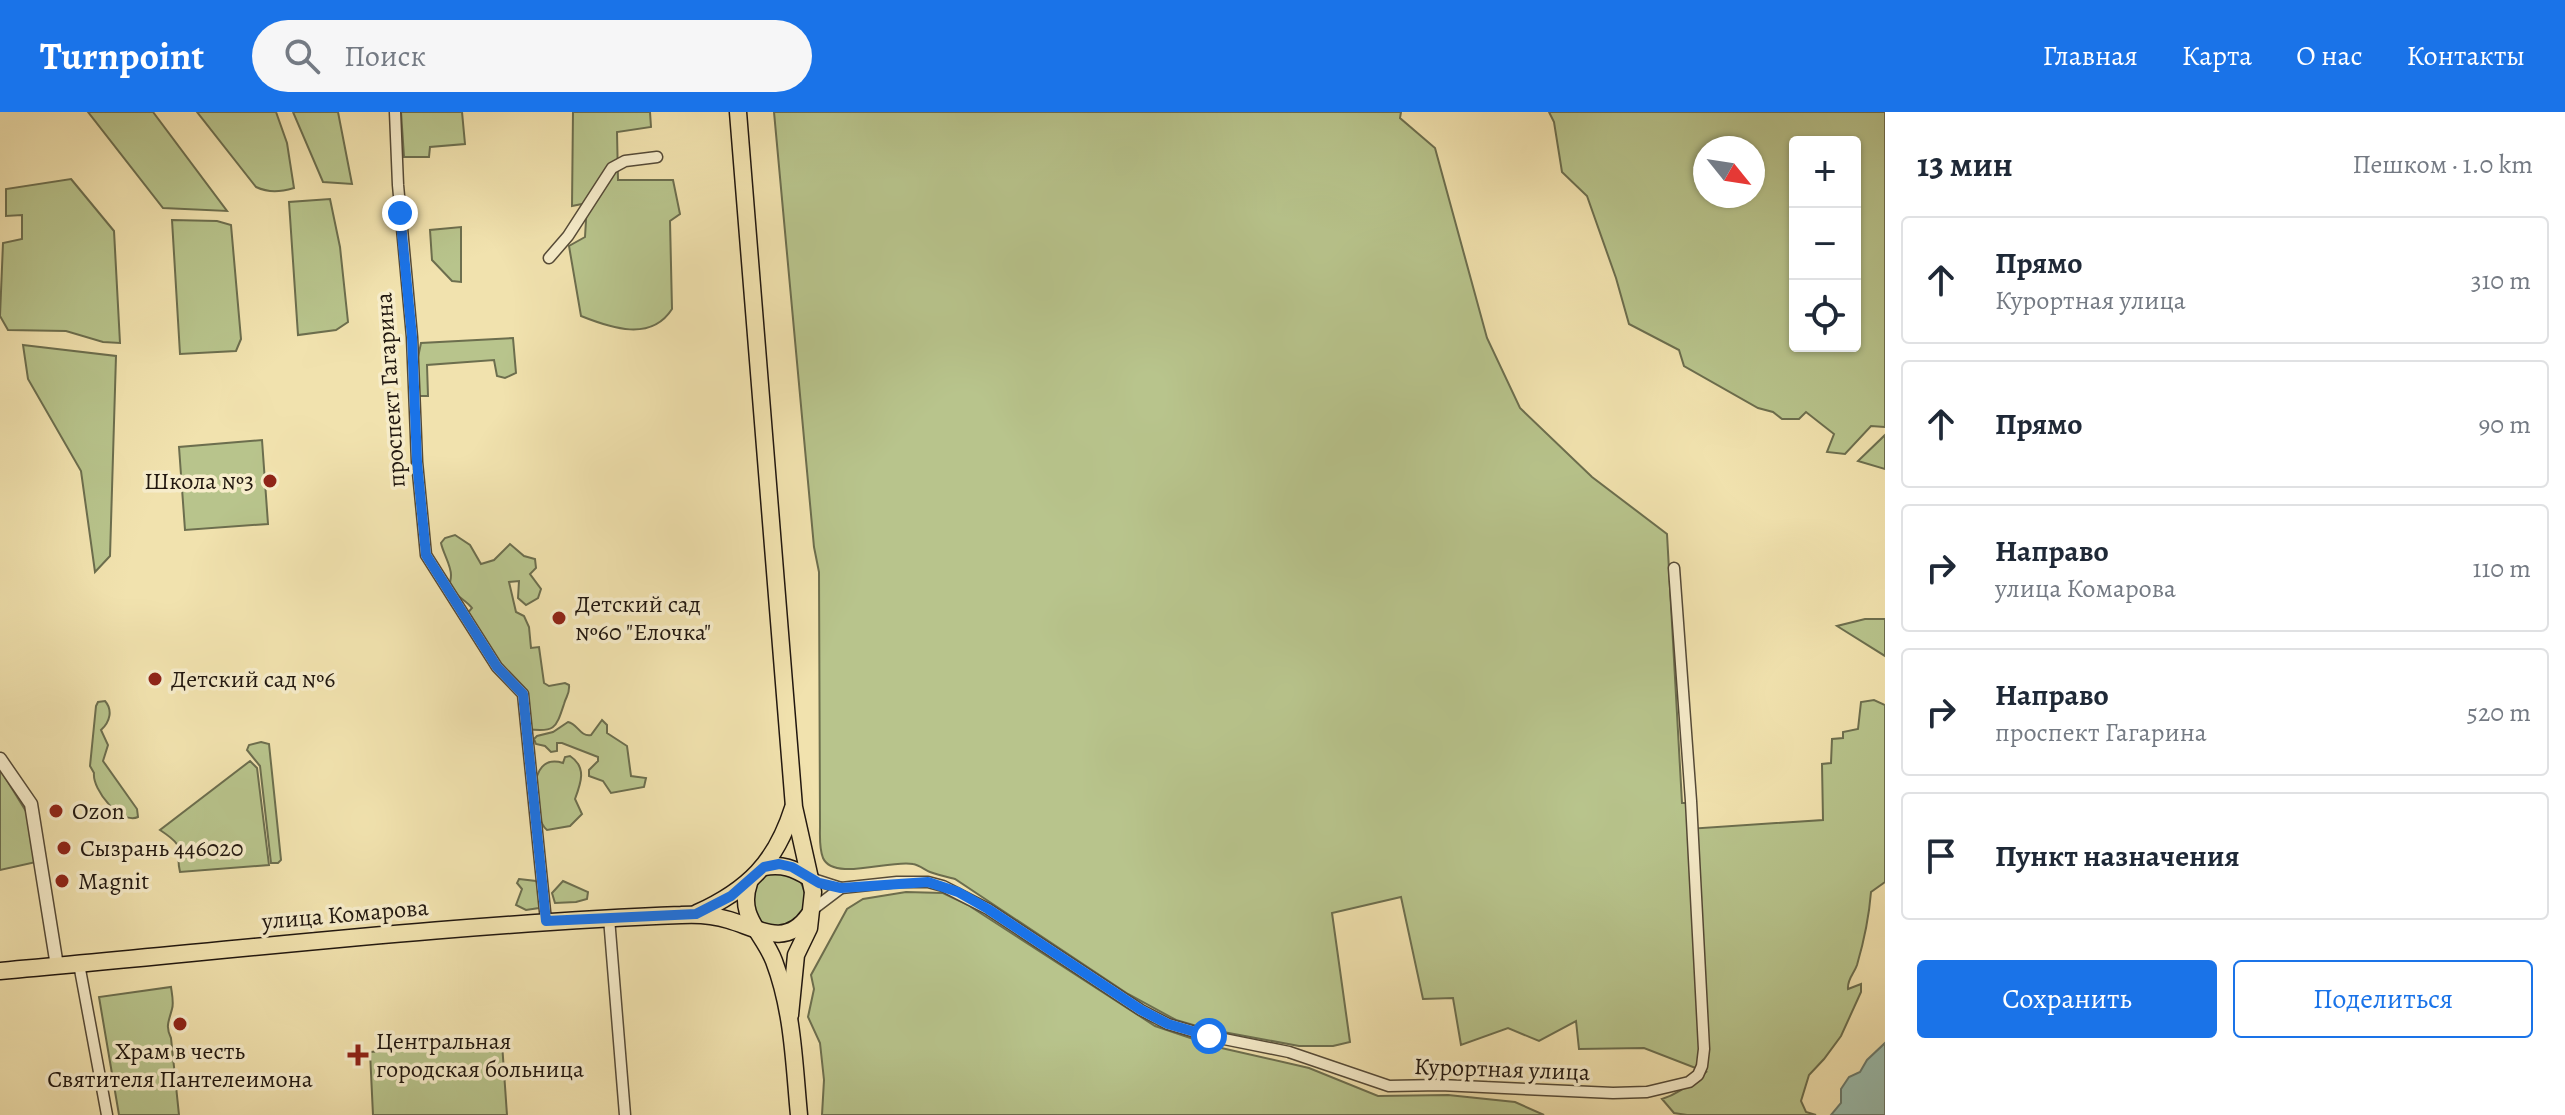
<!DOCTYPE html>
<html lang="ru">
<meta charset="utf-8">
<style>
body{margin:0;font-family:Alegreya,serif;background:#f6f6f7;color:#1f2937}
.controls{position:absolute;right:24px;top:24px;display:grid;overflow:hidden;border-radius:8px;box-shadow:0 2px 6px #0004}
.controls button{width:72px;height:72px;display:grid;place-items:center;padding:0;border:0;border-bottom:2px solid #e0e1e3;background:#fff;color:#1f2937;font:40px sans-serif}
.compass{position:absolute;left:1693px;top:24px;width:72px;height:72px;border-radius:50%;background:#fff;box-shadow:0 2px 6px #0004;rotate:120deg}
.stop{position:absolute;width:24px;height:24px;margin:-18px;border:6px solid #1a73e8;border-radius:50%;background:#fff}
.stop.end{background:#1a73e8;border-color:#fff;box-shadow:0 2px 8px #0008}
.list{margin:0;padding:0;list-style:none}
h2{display:flex;justify-content:space-between;align-items:center;height:104px;margin:0;padding:0 32px;font-size:34px}
h2 small{font-size:26px;font-weight:400;color:#747a83}
.list li{display:grid;grid-template-columns:52px 1fr auto;gap:24px;align-items:center;box-sizing:border-box;height:128px;margin:0 16px 16px;padding:0 16px;border:2px solid #e0e1e3;border-radius:8px}
.list b{display:block;font-size:30px;white-space:nowrap}
.list p{margin:0;font-size:26px;white-space:nowrap;color:#747a83}
.list em{font-size:26px;font-style:normal;color:#747a83}
.actions{display:flex;gap:16px;padding:24px 32px}
.actions a{flex:1;padding:18px 0;border:2px solid #1a73e8;border-radius:8px;text-align:center;font-size:28px;color:#1a73e8}
.actions .main{background:#1a73e8;color:#fff}
.icon{flex:none;width:44px;height:44px;fill:none;stroke:currentColor;stroke-width:2;stroke-linecap:round;stroke-linejoin:round}
.map{position:relative;flex:none;width:1885px;height:1003px;overflow:hidden}
header{display:flex;align-items:center;gap:48px;box-sizing:border-box;height:112px;padding:0 40px;background:#1a73e8;color:#fff}
header strong{font-size:38px}
nav{display:flex;gap:44px;margin-inline-start:auto;font-size:28px}
.search{width:560px;height:72px;background:#f6f6f7;display:flex;align-items:center;gap:20px;box-sizing:border-box;padding:0 28px;border-radius:44px;color:#747a83;font-size:30px}
main{display:flex}
aside{flex:1;background:#fff}
.map>svg:first-child{display:block}
.green{fill:#b8c48c;stroke:#6c6e4e;stroke-width:2;fill-rule:evenodd}
.water{fill:#9bbdad;stroke:#6a7b6e;stroke-width:2}
.lines{fill:none;stroke-linecap:round;stroke-linejoin:round}
.minor-casing{stroke:#554a37;stroke-width:13}
.tertiary-casing{stroke:#554a37;stroke-width:15}
.primary-casing{stroke:#21170f;stroke-width:19}
.minor{stroke:#f6ecca;stroke-width:10}
.tertiary{stroke:#f6ecca;stroke-width:12}
.primary{stroke:#f1e2ae;stroke-width:16}
.route{stroke:#1a73e8;stroke-width:10}
.poi-dot{fill:#8f2418;stroke:#f6ecca;stroke-width:3}
.labels{text-anchor:middle;stroke-width:7;stroke-linejoin:round;paint-order:stroke}
.street-label{font-size:24px;fill:#21170f;stroke:#f6ecca}
.poi-label{font-size:24px;fill:#21170f;stroke:#f6ecca;text-anchor:start}
</style>
<header>
<strong>Turnpoint</strong>
<div class="search"><svg class="icon" aria-label="search" viewBox="0 0 24 24"><circle cx="10" cy="10" r="6"/><path d="M15 15l6 6"/></svg>Поиск</div>
<nav><a>Главная</a><a>Карта</a><a>О нас</a><a>Контакты</a></nav>
</header>
<main>
<div class="map">
<svg width="1885" height="1003" viewBox="0 0 1885 1003">
<rect width="100%" height="100%" fill="#f1e2ae"/>
<filter id="stains"><feTurbulence type="fractalNoise" baseFrequency=".0025" numOctaves="4"/><feColorMatrix values="0 0 0 0 .2 0 0 0 0 .09 0 0 0 0 .02 0 0 0 .5 -.17"/></filter>
<radialGradient id="worn" r=".72"><stop offset=".6" stop-color="#630" stop-opacity="0"/><stop offset="1" stop-color="#630" stop-opacity=".3"/></radialGradient>
<!-- green -->
<g class="green">
<polygon points="88,0 153,0 227,99 163,96"/>
<path d="M197 0H276L287 31 294 76C280 80 269 81 256 75Z"/>
<polygon points="293,0 338,0 352,72 323,70"/>
<polygon points="401,0 462,0 465,32 430,35 429,45 404,45"/>
<path d="M573 0H650L651 15 617 20 618 68H673L680 102 670 109 672 197C651 230 611 216 581 204L569 134 585 125 587 91 572 94Z"/>
<path d="M774 0H1401L1400 6 1435 36 1487 226 1520 296 1592 365 1667 422 1682 691H1688V717L1823 708 1822 652 1831 651 1832 627 1843 626V620L1858 617 1861 590 1874 588 1885 593V770L1871 780C1869 805 1864 829 1857 853 1854 862 1847 867 1848 877L1861 872V880L1841 924 1824 947 1809 963 1801 989 1806 1000 1816 1003H1687L1674 1001 1662 987C1679 982 1692 970 1706 960L1644 936 1579 937 1576 909 1539 929 1508 916 1461 933 1453 886 1423 887 1401 785 1332 801 1350 930 1333 934H1299L1207 917 1176 908 1128 882 955 767C947 765 938 763 930 760 925 758 919 753 913 752 891 747 834 770 823 746 819 736 820 724 820 714L819 460 814 435Z"/>
<path d="M1549 0H1885V315L1871 314 1845 342 1827 340 1834 322 1806 300 1799 307H1782L1773 300 1758 296 1684 254 1679 238 1629 212 1616 166 1587 84 1562 60 1554 10ZM1795 30H1855V234H1795ZM1705 36H1753V84H1705Z"/>
<polygon points="71,67 114,119 120,231 103,230 66,219 8,218 0,204 3,131 22,127 22,103 6,104 6,77"/>
<polygon points="330,87 340,135 348,210 336,218 298,223 289,90"/>
<polygon points="172,108 217,109 231,113 241,227 236,239 180,242"/>
<polygon points="461,115 461,170 452,169 432,148 430,118"/>
<polygon points="513,226 516,261 505,266 497,264 494,248 427,253 428,284 418,284 417,250 421,231"/>
<polygon points="23,233 116,244 110,444 95,460 81,359 28,267"/>
<polygon points="1885,323 1885,357 1858,349"/>
<polygon points="262,328 268,412 185,418 179,335"/>
<path d="M455 423 470 433 481 452 494 448 510 432 524 444 535 447 536 456 530 462 541 477 538 486 526 493 518 486 519 469 509 470 516 500 524 504 529 515 531 536 539 535 544 571 549 574 565 571 569 573C570 582 566 584 564 592 556 616 555 621 527 617L524 580 499 554 466 503 472 496C467 489 457 485 452 477 448 470 451 471 451 463 451 453 443 441 441 431L445 426Z"/>
<polygon points="1865,507 1885,507 1885,544 1837,514"/>
<path d="M105 589C113 598 110 610 101 618L108 633 103 649 137 697 138 705C121 713 92 678 94 661L90 654 96 594 98 590Z"/>
<path d="M602 608 607 613V621L627 634 631 664 646 666 644 675 611 681 603 669 589 664V658L598 649V645L562 631H557V639L551 640 545 634 536 632 534 627 537 624 553 620 568 610C578 612 580 625 591 623Z"/>
<polygon points="261,630 269,632 281,748 278,751 271,751 260,654 247,638 249,633"/>
<path d="M570 644C587 655 581 671 575 687L582 702 570 714 547 718C533 707 524 639 563 651L565 645Z"/>
<path d="M250 649 257 656 269 753 180 760C174 736 189 737 160 718Z"/>
<polygon points="0,657 32,709 36,750 0,758"/>
<path d="M773 758 799 767C821 803 779 832 752 802L750 775Z"/>
<path d="M519 767 536 769C541 776 543 788 539 796L526 798 516 793 522 777 517 771Z"/>
<polygon points="563,769 588,780 587,787 576,790 555,791 552,781"/>
<polygon points="906,780 943,781 968,793 1155,914 1217,935 1309,956 1378,984 1448,983 1515,990 1544,1003 822,1003 824,968 820,931 808,905 814,877 811,863 847,797 863,787"/>
<path d="M171 875C172 882 174 891 172 897 169 909 165 914 171 926L179 1003H119L99 885Z"/>
<polygon points="502,931 507,1003 373,1003 370,940"/>
</g>
<!-- water -->
<polygon class="water" points="1885,931 1885,1003 1831,1003 1841,991 1841,977 1849,965 1860,960 1867,948"/>
<g class="lines">
<defs>
<g id="minor">
<polyline points="395,0 398,73 412,225 417,350 426,443 497,555 523,582 546,809"/>
<polyline points="549,146 568,124 612,56 625,49 657,45"/>
<polyline points="810,766 841,776 897,770 928,770 943,774 988,797 1141,898 1168,912 1209,924 1289,940 1389,974 1440,973 1613,981 1647,980 1689,970 1698,963 1702,954 1704,937 1691,689 1674,456"/>
<polyline points="812,798 841,776"/>
<polyline points="609,806 625,1003"/>
<polyline points="79,852 107,1003"/>
</g>
<polyline id="tertiary" points="0,647 31,692 57,854"/>
<g id="primary">
<polyline points="738,0 794,695 813,780 809,816 796,843 790,903"/>
<path d="M764 755C783 752 793 756 810 766"/>
<path d="M749 771C737 805 763 820 774 849 793 899 794 951 799 1003"/>
<path d="M697 801C748 778 776 750 793 696"/>
<path d="M0 859C227 839 453 812 681 803 697 802 713 803 729 808 759 817 786 836 809 803"/>
</g>
</defs>
<!-- minor casing -->
<use href="#minor" class="minor-casing"/>
<!-- tertiary casing -->
<use href="#tertiary" class="tertiary-casing"/>
<!-- primary casing -->
<use href="#primary" class="primary-casing"/>
<!-- minor -->
<use href="#minor" class="minor"/>
<!-- tertiary -->
<use href="#tertiary" class="tertiary"/>
<!-- primary -->
<use href="#primary" class="primary"/>
</g>
<g class="lines">
<!-- route -->
<polyline class="route" points="400,101 412,225 417,350 426,443 497,555 523,582 546,809 696,802 731,784 764,755 779,752 792,755 819,771 841,776 928,770 958,780 988,797 1141,898 1168,912 1209,924"/>
</g>
<!-- markers -->
<g class="poi-dot">
<circle cx="270" cy="369" r="8"/>
<circle cx="559" cy="506" r="8"/>
<circle cx="155" cy="567" r="8"/>
<circle cx="56" cy="699" r="8"/>
<circle cx="64" cy="736" r="8"/>
<circle cx="62" cy="769" r="8"/>
<circle cx="180" cy="912" r="8"/>
<path d="M354 931h8v8h8v8h-8v8h-8v-8h-8v-8h8z"/>
</g>
<g class="labels">
<!-- street labels -->
<g class="street-label">
<text transform="translate(390 278) rotate(-94)" y="8">проспект Гагарина</text>
<text transform="translate(345 802) rotate(-5)" y="8">улица Комарова</text>
<text transform="translate(1502 957) rotate(2)" y="8">Курортная улица</text>
</g>
<!-- poi labels -->
<g class="poi-label">
<text x="254" y="377" text-anchor="end">Школа №3</text>
<text x="575" y="500">Детский сад<tspan x="575" dy="28">№60 "Елочка"</tspan></text>
<text x="171" y="575">Детский сад №6</text>
<text x="72" y="707">Ozon</text>
<text x="80" y="744">Сызрань 446020</text>
<text x="78" y="777">Magnit</text>
<text x="376" y="937">Центральная<tspan x="376" dy="28">городская больница</tspan></text>
<text x="180" y="947" text-anchor="middle">Храм в честь<tspan x="180" dy="28">Святителя Пантелеимона</tspan></text>
</g>
</g>
<rect width="100%" height="100%" filter="url(#stains)"/>
<rect width="100%" height="100%" fill="url(#worn)"/>
</svg>
<div class="controls">
<button>+</button>
<button>−</button>
<button><svg class="icon" aria-label="locate" viewBox="0 0 24 24"><circle cx="12" cy="12" r="6"/><path d="M12 2v4M12 18v4M2 12h4M18 12h4"/></svg></button>
</div>
<svg class="compass" viewBox="-18 -18 36 36"><path d="M0-13l5 13h-10z" fill="#e53935"/><path d="M0 13l5-13h-10z" fill="#747a83"/></svg>
<div class="stop" style="left:1209px;top:924px"></div>
<div class="stop end" style="left:400px;top:101px"></div>
</div>
<aside>
<h2>13 мин<small>Пешком · 1.0 km</small></h2>
<ul class="list">
<li><svg class="icon" aria-label="ahead" viewBox="0 0 24 24"><path d="M12 20V5M6 11l6-6 6 6"/></svg><div><b>Прямо</b><p>Курортная улица</p></div><em>310 m</em></li>
<li><svg class="icon" aria-label="ahead" viewBox="0 0 24 24"><path d="M12 20V5M6 11l6-6 6 6"/></svg><div><b>Прямо</b></div><em>90 m</em></li>
<li><svg class="icon" aria-label="right" viewBox="0 0 24 24"><path d="M7 20v-9h11M14 6l5 5-5 5"/></svg><div><b>Направо</b><p>улица Комарова</p></div><em>110 m</em></li>
<li><svg class="icon" aria-label="right" viewBox="0 0 24 24"><path d="M7 20v-9h11M14 6l5 5-5 5"/></svg><div><b>Направо</b><p>проспект Гагарина</p></div><em>520 m</em></li>
<li><svg class="icon" aria-label="arrive" viewBox="0 0 24 24"><path d="M6 21V4h12l-3 4 3 4H6"/></svg><div><b>Пункт назначения</b></div></li>
</ul>
<div class="actions"><a class="main">Сохранить</a><a>Поделиться</a></div>
</aside>
</main>
